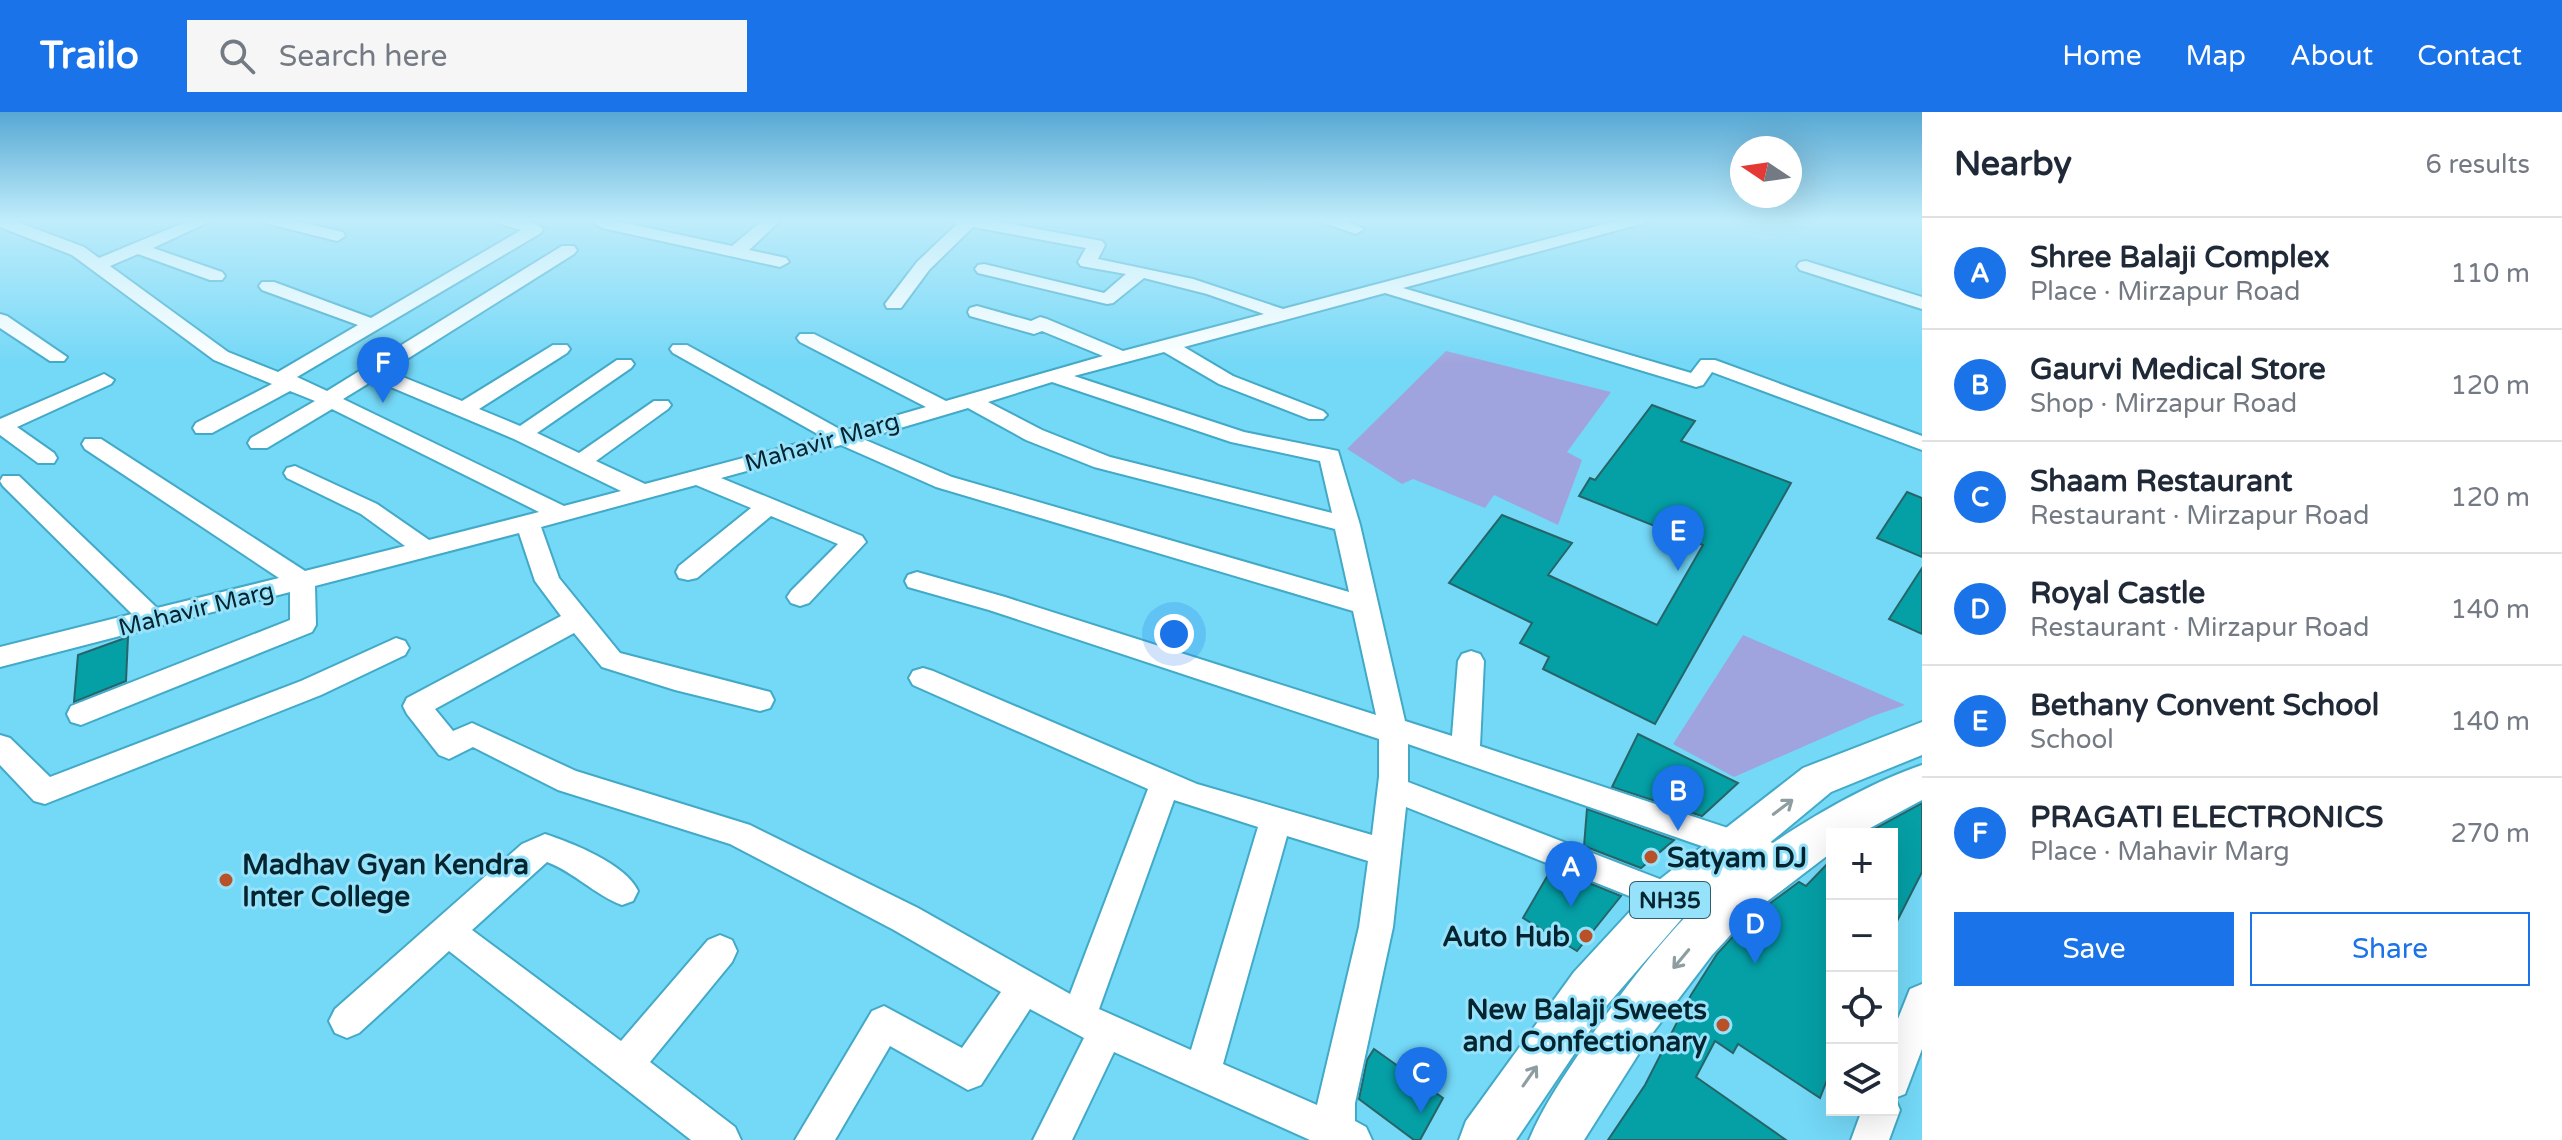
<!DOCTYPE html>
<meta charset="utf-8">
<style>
body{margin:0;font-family:"Varela Round",sans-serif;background:#f6f6f7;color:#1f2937}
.controls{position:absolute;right:24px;bottom:24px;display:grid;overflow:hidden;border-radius:0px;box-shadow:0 8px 32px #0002}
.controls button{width:72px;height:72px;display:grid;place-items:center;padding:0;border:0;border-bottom:2px solid #e0e1e3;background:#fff;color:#1f2937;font:40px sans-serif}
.compass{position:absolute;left:1730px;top:24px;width:72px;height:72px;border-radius:50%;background:#fff;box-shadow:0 8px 32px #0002;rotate:283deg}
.you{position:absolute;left:1174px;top:522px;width:28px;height:28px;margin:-20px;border:6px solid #fff;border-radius:50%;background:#1a73e8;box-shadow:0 0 0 12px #1a73e833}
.badge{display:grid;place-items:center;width:52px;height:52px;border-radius:50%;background:#1a73e8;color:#fff;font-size:26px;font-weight:700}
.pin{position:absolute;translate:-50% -66px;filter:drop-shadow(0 2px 4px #0008)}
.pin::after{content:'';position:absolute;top:42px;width:28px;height:24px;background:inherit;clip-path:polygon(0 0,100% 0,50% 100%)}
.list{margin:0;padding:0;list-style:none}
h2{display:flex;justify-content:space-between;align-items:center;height:104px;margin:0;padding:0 32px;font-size:34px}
h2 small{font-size:26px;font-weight:400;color:#747a83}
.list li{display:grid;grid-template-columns:52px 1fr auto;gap:24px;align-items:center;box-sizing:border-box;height:112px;padding:0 32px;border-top:2px solid #e0e1e3}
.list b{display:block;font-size:30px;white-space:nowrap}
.list p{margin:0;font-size:26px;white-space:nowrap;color:#747a83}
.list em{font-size:26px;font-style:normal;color:#747a83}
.actions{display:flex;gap:16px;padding:24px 32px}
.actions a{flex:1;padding:18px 0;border:2px solid #1a73e8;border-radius:0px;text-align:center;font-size:28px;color:#1a73e8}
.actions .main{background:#1a73e8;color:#fff}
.icon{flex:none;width:44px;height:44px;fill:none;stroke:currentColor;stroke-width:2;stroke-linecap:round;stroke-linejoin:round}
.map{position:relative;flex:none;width:1922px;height:1028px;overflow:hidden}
header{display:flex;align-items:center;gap:48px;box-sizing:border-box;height:112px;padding:0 40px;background:#1a73e8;color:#fff}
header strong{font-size:38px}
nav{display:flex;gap:44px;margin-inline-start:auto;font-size:28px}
.search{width:560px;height:72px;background:#f6f6f7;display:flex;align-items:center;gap:20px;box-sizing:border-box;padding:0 28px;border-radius:0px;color:#747a83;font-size:30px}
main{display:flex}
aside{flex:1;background:#fff}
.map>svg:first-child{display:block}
.green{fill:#a0a4de}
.building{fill:#059fa6;stroke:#276468;stroke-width:2}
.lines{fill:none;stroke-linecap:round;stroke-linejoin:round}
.minor-casing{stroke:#42a9c7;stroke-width:4}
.highway-casing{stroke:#42a9c7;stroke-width:4}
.minor{fill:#fff;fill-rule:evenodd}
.highway{fill:#fff;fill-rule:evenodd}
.oneway{stroke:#8e9da1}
.poi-dot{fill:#b85128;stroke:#96e2fb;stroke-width:3}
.labels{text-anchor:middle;stroke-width:6;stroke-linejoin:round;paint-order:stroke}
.shield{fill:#96e2fb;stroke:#305e6c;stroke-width:2}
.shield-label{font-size:22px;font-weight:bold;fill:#04252f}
.street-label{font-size:24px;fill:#04252f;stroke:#96e2fb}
.near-poi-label{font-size:28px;font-weight:bold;fill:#04252f;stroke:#96e2fb;text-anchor:start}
</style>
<header>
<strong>Trailo</strong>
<div class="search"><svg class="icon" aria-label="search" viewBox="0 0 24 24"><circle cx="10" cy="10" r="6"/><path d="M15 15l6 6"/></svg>Search here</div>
<nav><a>Home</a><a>Map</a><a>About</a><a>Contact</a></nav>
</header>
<main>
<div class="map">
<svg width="1922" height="1028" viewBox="0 0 1922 1028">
<rect width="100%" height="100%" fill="#74d8f7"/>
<!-- green -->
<g class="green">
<polygon points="1446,239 1611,280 1567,340 1582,348 1558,413 1494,383 1485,396 1413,367 1402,372 1347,337"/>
<polygon points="1743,523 1905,593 1873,604 1734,665 1673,632"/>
</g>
<!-- building -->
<g class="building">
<polygon points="1652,293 1695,309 1681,329 1791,371 1655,612 1543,557 1549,545 1520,531 1532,511 1449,471 1502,403 1572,431 1548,463 1657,513 1703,433 1579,384 1590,366 1595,368"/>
<polygon points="1907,380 1922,386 1922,445 1877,426"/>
<polygon points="1922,456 1922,522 1889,507"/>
<polygon points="128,525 126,569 74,590 78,543"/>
<polygon points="1638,622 1738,671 1702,704 1612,675"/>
<polygon points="1922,691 1922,760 1892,819 1892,722 1865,722"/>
<polygon points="1587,697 1674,728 1641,756 1584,734"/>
<polygon points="1832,747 1832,955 1820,986 1738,932 1733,941 1715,929 1696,965 1786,1028 1608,1028 1645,973 1691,883 1717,842 1750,806 1799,770 1806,774"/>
<polygon points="1552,756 1621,784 1577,839 1523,806"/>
<polygon points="1374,937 1443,986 1420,1028 1414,1028 1359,987 1367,948"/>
</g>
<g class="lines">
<defs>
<g id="minor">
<path d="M0 107H10L84 135 99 146 193 107H215L153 136 222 160 225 164 222 168H210L138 142 110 154 228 240 278 260 358 213 262 178 259 174 262 170H274L371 206 521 118 494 110 492 107C509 107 530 105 543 117L541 121 297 265 327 279 562 134H574L577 138 574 142 388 259 462 289 553 233H567L570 237 567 241 479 297 520 314 617 248H631L634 252 631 256 537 321 579 341 654 289H668L671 293 668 297 596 349 645 372 823 325 673 241 670 237 673 233H687L843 319 926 295 800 230 797 226 800 222H814L946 289 1103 244 1042 219 1034 222 970 204 968 200 970 196 977 194 1031 209 1040 205 1047 207 1123 239 1264 202 1207 182 1144 166 1113 191 1107 192 978 161 975 157 978 153 984 152 1104 181 1126 162 1081 154 1078 150 1086 136 973 115 929 158 901 196H887L885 192 917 150 957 112 950 107H984L1102 129 1105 133 1098 147 1193 167 1283 197 1623 107H1650L1648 110 1403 176 1691 261 1701 248H1715L1922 324V338L1712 260 1703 273 1696 275 1385 181 1184 235 1233 264 1323 299 1327 303 1323 307H1309L1219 272 1164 240 1074 264 1244 320 1338 339 1360 413 1405 609 1452 624 1458 549 1462 542 1471 539 1480 542 1484 549 1480 634 1785 735 1796 739 1801 749 1796 759 1785 763 1408 632V670L1683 776 1688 786 1683 796 1672 801 1406 695 1393 815 1355 991V1009L1366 1015 1372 1028H1310L1114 940 1072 1028H1033L1084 926 1030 897 981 973 968 978 890 934 835 1028H795L872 899 884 894 962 936 1001 880 894 818 730 732 558 678 473 635 449 647 439 643 407 602 403 594 407 586 561 504 535 469 519 421 315 474 316 513 312 520 81 613 71 610 67 602 71 594 290 508V480L0 555V535L132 502 3 374 0 369 3 364H19L157 496 279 466 85 337 82 332 85 327H101L305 459 405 434 361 402 287 366 284 361 287 356 295 354 377 392 429 428 539 400 332 297 267 336H251L248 331 251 326 315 289 290 279 212 321H196L193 316 196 311 272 272 214 248 72 143 0 115ZM374 268 514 327 621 379 564 394 343 287ZM1052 270 1231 330 1320 349 1332 401 1110 345 1042 318 988 290ZM968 296 1026 328 1094 355 1335 417 1349 480 952 365 863 327ZM841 333 936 375 1353 499 1376 603 1005 485 917 460 908 463 905 469 908 475 989 498 1379 627V665L1372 723 1197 672 933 559 923 556 913 559 909 566 913 573 1148 677 1070 882 918 796 750 713 576 659 472 611 453 619 435 597 574 521 602 555 675 578 760 599 770 596 774 588 770 580 620 541 559 466 541 415 696 373 751 396 679 454 676 460 679 466 688 468 697 466 771 404 838 432 791 479 787 485 791 491 800 494 809 491 866 430 862 424 721 366ZM1174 688 1258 715 1191 938 1099 897ZM1287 724 1368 749 1359 815 1317 993 1223 952Z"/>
<polygon points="259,107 287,107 343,120 345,124 337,129 261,110"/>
<polygon points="596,107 606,107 732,134 764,107 782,107 749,138 786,146 789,150 780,155 602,116 594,111"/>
<polygon points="1319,107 1343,107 1364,117 1356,122 1321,110"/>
<polygon points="1806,149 1922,185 1922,197 1800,158 1797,154 1800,150"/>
<polygon points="0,202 7,204 67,245 64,249 50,249 0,216"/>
<polygon points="104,262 114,268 111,272 17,315 54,341 57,346 54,351 38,351 0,323 0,307"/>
<polygon points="396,526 405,529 409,536 405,543 321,583 45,692 34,689 0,653 0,623 10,626 50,665 301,569"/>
<path d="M545 722C572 731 626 752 638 779L633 789 622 793C595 783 574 760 547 750L472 818 621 929 708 828 720 823 732 828 737 839 732 850 650 950 735 1015 741 1028H691L449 839 359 921 347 926 335 921 329 909 335 897 522 732Z"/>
<polygon points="1922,872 1922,937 1905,982 1895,986 1900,998 1889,1028 1851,1028 1862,998 1892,998 1892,922 1910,877"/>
</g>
<g id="highway">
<polygon points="1922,610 1922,643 1831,680 1691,796 1608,892 1516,1028 1459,1028 1466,1009 1574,860 1659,768 1803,656"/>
<path d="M1922 653V688L1859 722H1832V740L1748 804 1712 843 1648 927 1584 1028H1529C1543 994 1564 964 1585 933 1620 882 1659 830 1704 786 1757 735 1852 677 1922 653Z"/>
</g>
</defs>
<!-- minor casing -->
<use href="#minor" class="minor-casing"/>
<!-- highway casing -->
<use href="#highway" class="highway-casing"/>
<!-- minor -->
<use href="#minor" class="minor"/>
<!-- highway -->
<use href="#highway" class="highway"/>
</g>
<!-- one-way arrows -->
<defs><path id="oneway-shaft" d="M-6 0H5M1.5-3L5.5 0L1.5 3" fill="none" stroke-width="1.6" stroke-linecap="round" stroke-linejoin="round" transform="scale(2)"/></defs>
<g class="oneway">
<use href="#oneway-shaft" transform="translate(1783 695) rotate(-37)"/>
<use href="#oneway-shaft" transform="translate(1681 847) rotate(130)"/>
<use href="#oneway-shaft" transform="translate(1530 964) rotate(-55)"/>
</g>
<!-- sky -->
<linearGradient id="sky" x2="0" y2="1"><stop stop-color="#57a8d4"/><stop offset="0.43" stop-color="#c0edfb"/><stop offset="1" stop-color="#c0edfb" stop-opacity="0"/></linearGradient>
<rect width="1922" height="251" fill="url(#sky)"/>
<!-- markers -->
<g class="poi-dot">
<circle cx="1651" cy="745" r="8"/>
<circle cx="226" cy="768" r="8"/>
<circle cx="1586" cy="824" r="8"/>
<circle cx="1723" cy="913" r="8"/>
</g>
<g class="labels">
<!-- shield labels -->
<rect class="shield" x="1630" y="770" width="80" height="36" rx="6"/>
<g class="shield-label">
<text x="1670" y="796">NH35</text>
</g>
<!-- street labels -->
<g class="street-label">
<text transform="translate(822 330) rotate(-16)" y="8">Mahavir Marg</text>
<text transform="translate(196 497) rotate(-14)" y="8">Mahavir Marg</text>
</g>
<!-- near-poi labels -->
<g class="near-poi-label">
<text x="1667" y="755">Satyam DJ</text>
<text x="242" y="762">Madhav Gyan Kendra<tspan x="242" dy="32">Inter College</tspan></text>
<text x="1570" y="834" text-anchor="end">Auto Hub</text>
<text x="1707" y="907" text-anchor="end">New Balaji Sweets<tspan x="1707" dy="32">and Confectionary</tspan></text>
</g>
</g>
</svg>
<div class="controls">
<button>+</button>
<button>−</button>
<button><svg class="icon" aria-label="locate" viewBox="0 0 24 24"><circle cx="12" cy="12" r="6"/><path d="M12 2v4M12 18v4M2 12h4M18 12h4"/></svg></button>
<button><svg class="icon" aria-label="layers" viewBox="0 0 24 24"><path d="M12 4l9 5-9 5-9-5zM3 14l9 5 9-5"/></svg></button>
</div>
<svg class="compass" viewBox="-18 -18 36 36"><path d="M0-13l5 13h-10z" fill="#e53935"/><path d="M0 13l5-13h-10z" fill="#747a83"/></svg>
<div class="you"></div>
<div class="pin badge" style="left:1571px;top:795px">A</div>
<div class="pin badge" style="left:1678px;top:719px">B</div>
<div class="pin badge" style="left:1421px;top:1001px">C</div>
<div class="pin badge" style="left:1755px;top:852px">D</div>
<div class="pin badge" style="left:1678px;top:459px">E</div>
<div class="pin badge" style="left:383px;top:291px">F</div>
</div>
<aside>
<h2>Nearby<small>6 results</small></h2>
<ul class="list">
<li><span class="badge">A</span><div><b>Shree Balaji Complex</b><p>Place · Mirzapur Road</p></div><em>110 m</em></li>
<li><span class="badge">B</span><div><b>Gaurvi Medical Store</b><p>Shop · Mirzapur Road</p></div><em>120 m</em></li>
<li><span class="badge">C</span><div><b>Shaam Restaurant</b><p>Restaurant · Mirzapur Road</p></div><em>120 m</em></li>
<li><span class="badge">D</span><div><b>Royal Castle</b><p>Restaurant · Mirzapur Road</p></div><em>140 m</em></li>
<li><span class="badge">E</span><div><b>Bethany Convent School</b><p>School</p></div><em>140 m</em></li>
<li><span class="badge">F</span><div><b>PRAGATI ELECTRONICS</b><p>Place · Mahavir Marg</p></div><em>270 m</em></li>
</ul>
<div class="actions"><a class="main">Save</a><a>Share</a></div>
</aside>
</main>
